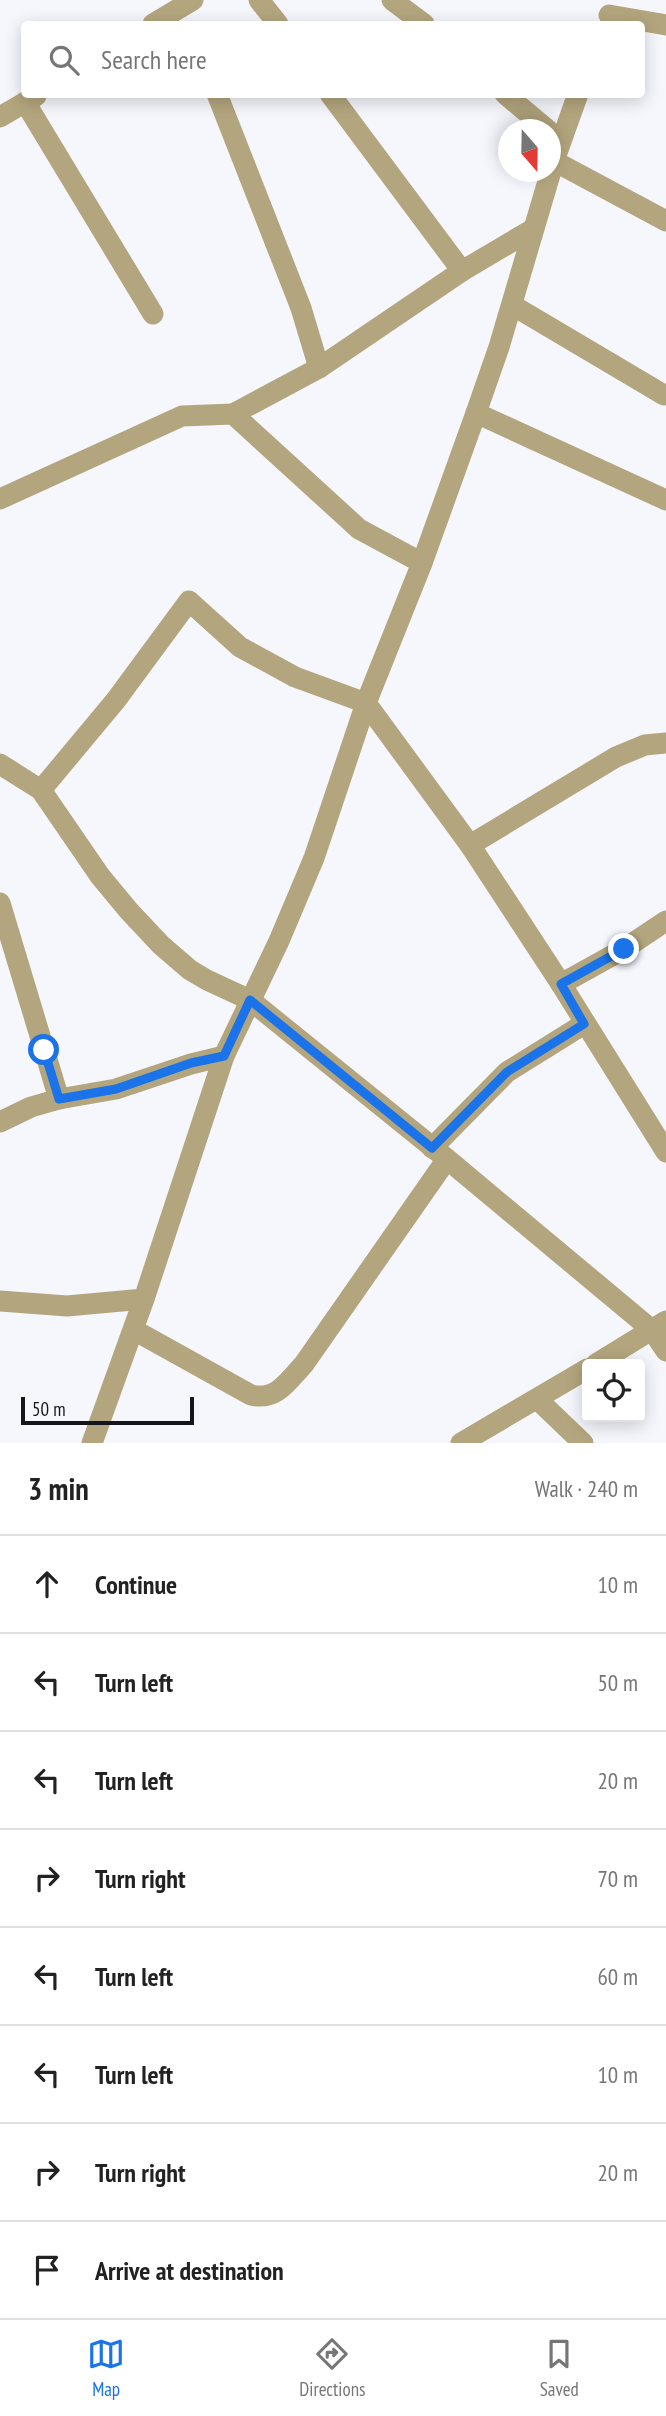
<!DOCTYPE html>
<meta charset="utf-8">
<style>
body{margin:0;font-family:"PT Sans Narrow",sans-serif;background:#f6f6f6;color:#222}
.controls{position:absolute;right:21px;bottom:21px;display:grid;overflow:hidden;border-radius:7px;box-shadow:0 4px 18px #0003}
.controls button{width:63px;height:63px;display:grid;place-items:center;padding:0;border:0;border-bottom:2px solid #e0e0e0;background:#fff;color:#222;font:35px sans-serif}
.compass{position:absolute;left:498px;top:119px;width:63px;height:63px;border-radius:50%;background:#fff;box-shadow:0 4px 18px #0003;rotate:160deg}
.scale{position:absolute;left:21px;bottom:18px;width:173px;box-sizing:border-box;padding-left:7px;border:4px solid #15161a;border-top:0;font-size:19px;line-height:24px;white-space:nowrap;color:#15161a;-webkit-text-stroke:5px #f6f7fd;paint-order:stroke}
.stop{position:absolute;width:21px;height:21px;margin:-16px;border:5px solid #1a73e8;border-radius:50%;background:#fff}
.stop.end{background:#1a73e8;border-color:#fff;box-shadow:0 2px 7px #0008}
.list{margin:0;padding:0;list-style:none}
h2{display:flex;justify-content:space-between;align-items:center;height:91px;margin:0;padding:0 28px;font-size:30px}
h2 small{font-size:23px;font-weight:400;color:#767676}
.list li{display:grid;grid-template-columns:46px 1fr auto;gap:21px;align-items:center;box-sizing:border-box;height:98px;padding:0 28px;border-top:2px solid #e0e0e0}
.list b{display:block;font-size:26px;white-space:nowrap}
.list em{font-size:23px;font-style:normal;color:#767676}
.icon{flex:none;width:38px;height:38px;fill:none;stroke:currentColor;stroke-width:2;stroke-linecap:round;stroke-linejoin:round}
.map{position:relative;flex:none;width:666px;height:1443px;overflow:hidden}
.search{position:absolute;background:#fff;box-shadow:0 4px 18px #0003;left:21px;right:21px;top:21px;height:77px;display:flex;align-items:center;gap:18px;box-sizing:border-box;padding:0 24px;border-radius:7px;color:#767676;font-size:26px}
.sheet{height:875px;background:#fff}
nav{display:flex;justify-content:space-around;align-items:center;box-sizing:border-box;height:98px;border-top:2px solid #e0e0e0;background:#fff;font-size:19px;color:#767676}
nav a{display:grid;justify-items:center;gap:4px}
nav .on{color:#1a73e8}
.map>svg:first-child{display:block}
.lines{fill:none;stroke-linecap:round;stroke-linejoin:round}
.street{stroke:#b3a67e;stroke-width:21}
.route{stroke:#1a73e8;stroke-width:9}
</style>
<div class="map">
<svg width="666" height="1443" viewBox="0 0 666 1443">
<rect width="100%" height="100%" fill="#f6f7fd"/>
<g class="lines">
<!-- street -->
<g class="street">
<polyline points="259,0 278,24"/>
<polyline points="392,0 424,24"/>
<polyline points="609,15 666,25"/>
<polyline points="153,24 193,0"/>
<polyline points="217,94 301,308 319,368"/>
<polyline points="330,94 462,271"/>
<polyline points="505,94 548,130"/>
<polyline points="25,102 153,314"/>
<polyline points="0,117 36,96"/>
<polyline points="554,161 666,221"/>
<polyline points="512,305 664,395"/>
<polyline points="476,413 666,500"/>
<polyline points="233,414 319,368 462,271 533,229"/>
<polyline points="0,499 182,416 233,414 359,529 422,563"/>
<polyline points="0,764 41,790 100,876 129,911 161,945 190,970 207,980 250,1000 447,1159 652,1330 666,1351"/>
<polyline points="41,790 116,700 189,601 240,647 295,677 366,703 470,845 561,984 666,1152"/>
<polyline points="470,845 616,757 645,745 666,743"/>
<polyline points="0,903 59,1099"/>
<polyline points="561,984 624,949 666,921"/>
<polyline points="0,1122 31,1107 59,1099 116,1089 191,1064 224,1056"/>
<polyline points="432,1148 507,1072 584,1024"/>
<polyline points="0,1301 67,1306 144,1299"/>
<path d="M134 1330 251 1395C277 1401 288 1381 304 1364L447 1159"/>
<polyline points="596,1364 666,1321"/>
<polyline points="537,1399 583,1443"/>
<polyline points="92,1443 144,1299 224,1056 279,941 314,858 366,703 422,563 476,413 499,347 554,161 578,94"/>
<polyline points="461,1443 587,1369"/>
</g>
</g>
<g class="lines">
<!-- route -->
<polyline class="route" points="44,1050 59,1099 116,1089 191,1063 224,1056 250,1000 432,1148 507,1072 584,1024 561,984 624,949"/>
</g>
</svg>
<div class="controls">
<button><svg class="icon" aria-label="locate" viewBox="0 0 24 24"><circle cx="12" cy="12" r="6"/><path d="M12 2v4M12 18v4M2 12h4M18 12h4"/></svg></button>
</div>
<svg class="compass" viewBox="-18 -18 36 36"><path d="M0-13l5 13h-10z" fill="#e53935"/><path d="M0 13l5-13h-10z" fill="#767676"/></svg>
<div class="scale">50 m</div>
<div class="stop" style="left:44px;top:1050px"></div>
<div class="stop end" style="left:624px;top:949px"></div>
<div class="search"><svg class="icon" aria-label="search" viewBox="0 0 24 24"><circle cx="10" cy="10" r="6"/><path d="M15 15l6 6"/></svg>Search here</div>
</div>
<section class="sheet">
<h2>3 min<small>Walk · 240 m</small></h2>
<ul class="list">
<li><svg class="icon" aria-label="ahead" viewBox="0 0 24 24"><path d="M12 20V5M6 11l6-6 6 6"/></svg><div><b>Continue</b></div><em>10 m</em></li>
<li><svg class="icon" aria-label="left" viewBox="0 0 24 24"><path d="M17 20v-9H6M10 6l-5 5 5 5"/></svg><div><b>Turn left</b></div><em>50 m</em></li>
<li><svg class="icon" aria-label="left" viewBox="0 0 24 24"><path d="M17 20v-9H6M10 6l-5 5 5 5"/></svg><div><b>Turn left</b></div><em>20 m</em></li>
<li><svg class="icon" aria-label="right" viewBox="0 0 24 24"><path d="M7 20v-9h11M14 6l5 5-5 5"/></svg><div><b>Turn right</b></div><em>70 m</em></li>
<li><svg class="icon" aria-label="left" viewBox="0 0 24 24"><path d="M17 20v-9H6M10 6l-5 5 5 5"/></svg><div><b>Turn left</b></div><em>60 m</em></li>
<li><svg class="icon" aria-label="left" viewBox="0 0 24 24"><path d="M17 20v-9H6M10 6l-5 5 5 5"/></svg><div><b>Turn left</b></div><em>10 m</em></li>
<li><svg class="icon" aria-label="right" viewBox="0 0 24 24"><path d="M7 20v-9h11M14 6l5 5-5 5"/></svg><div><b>Turn right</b></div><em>20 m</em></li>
<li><svg class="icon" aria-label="arrive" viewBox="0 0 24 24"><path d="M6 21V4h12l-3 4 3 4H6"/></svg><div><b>Arrive at destination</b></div></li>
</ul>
</section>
<nav>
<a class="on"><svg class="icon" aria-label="map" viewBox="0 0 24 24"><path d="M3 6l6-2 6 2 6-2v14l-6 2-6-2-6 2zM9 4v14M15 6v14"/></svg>Map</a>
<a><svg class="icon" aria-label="directions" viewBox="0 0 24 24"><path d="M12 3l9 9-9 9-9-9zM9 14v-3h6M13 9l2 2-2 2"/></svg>Directions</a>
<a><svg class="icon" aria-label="saved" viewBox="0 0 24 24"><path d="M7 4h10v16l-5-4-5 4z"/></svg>Saved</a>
</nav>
